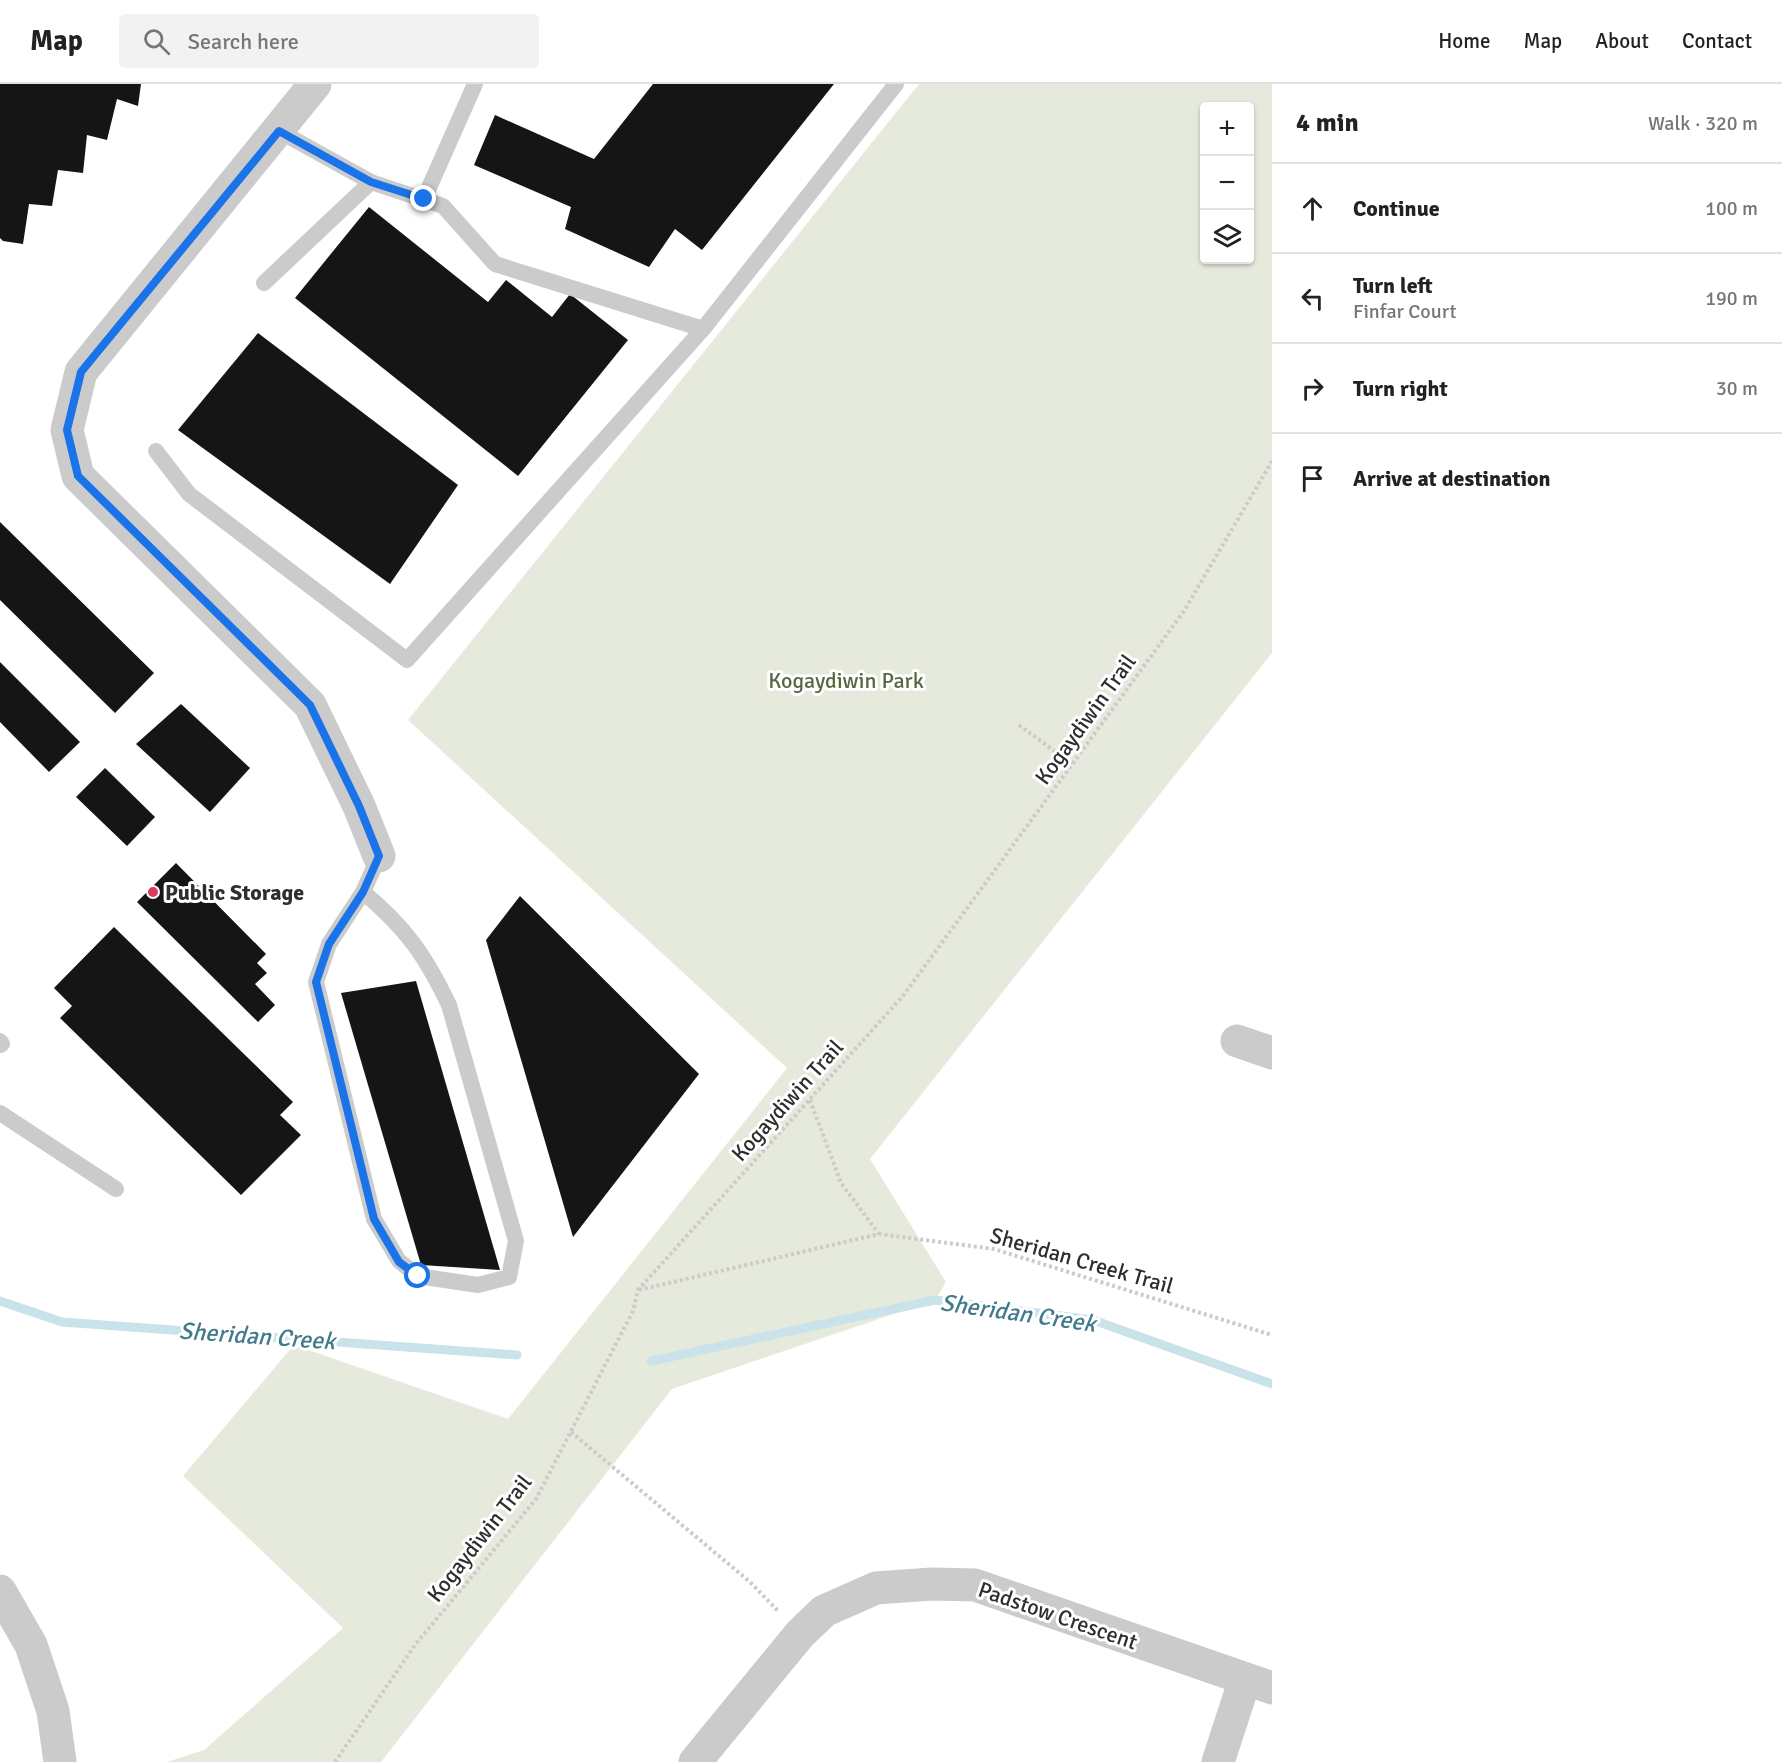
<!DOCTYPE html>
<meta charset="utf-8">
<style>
body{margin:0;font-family:Signika,sans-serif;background:#f2f2f2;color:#222}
.controls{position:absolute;right:18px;top:18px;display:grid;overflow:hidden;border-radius:6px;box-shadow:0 2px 4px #0004}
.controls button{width:54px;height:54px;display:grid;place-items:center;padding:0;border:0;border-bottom:2px solid #e0e0e0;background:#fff;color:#222;font:30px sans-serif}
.stop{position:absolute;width:18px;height:18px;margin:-14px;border:4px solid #1a73e8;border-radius:50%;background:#fff}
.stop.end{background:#1a73e8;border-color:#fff;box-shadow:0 2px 6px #0008}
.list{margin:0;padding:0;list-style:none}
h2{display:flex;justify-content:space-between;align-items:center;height:78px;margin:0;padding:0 24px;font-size:26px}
h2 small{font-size:20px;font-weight:400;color:#767676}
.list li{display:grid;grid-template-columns:39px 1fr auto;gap:18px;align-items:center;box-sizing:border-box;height:90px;padding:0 24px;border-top:2px solid #e0e0e0}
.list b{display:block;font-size:22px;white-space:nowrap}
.list p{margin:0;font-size:20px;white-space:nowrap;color:#767676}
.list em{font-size:20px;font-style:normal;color:#767676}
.icon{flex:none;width:33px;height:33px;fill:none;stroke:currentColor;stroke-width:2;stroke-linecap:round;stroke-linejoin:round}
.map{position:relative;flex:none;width:1272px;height:1678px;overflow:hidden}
header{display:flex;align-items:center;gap:36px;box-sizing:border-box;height:84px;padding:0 30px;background:#fff;border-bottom:2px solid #e0e0e0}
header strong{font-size:28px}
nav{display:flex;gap:33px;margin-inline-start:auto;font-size:21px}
.search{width:420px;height:54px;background:#f2f2f2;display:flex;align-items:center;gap:15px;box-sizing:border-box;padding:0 21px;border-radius:6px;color:#767676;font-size:22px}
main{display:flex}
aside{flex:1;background:#fff}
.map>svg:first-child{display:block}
.green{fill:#e6eadc;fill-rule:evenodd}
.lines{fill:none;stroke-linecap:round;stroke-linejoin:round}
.stream{stroke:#cae2e9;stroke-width:9}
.building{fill:#151515}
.path{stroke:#cbcbcb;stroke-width:4;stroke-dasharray:3 3;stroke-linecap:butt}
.service{stroke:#cbcbcb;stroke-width:16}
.minor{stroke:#cbcbcb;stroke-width:33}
.route{stroke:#1a73e8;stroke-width:8}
.poi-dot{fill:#da3b5f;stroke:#fff;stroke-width:2}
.labels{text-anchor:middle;stroke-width:6;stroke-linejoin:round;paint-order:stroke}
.park-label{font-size:22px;fill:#57673e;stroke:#fff}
.street-label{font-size:22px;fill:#2e2e2e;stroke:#fff}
.poi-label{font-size:22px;font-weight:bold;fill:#2e2e2e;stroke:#fff;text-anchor:start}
.water-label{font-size:24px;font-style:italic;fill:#417a8b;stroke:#fff}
</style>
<header>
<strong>Map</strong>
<div class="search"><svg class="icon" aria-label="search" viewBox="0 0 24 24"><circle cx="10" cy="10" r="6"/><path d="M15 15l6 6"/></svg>Search here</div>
<nav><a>Home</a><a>Map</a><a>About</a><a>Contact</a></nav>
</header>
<main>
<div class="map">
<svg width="1272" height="1678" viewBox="0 0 1272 1678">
<rect width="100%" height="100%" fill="#fff"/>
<!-- green -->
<path class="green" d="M919 0H1272V569L870 1075 946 1198 935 1216 672 1305 381 1678H167L204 1666 343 1544 183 1392 294 1261 508 1335 787 984 408 636ZM1204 22H1250V176H1204Z"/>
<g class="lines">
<!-- stream -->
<g class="stream">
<polyline points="0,1217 62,1238 517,1271"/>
<polyline points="651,1277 935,1216 1093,1236 1272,1300"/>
</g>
</g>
<!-- building -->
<g class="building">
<polygon points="0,0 141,0 138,22 117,15 107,56 87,51 83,89 58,86 52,122 29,120 23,160 3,157 0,154"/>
<polygon points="653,0 834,0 702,166 675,145 649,183 565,145 571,123 474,81 495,31 594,75"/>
<polygon points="369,123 488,218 506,196 552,233 570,210 628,256 518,392 295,214"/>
<polygon points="258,249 458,401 390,500 178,346"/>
<polygon points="0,438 154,589 115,629 0,516"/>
<polygon points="0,578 80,658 49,688 0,638"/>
<polygon points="181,620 250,684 210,728 136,660"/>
<polygon points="105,684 155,733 127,762 76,713"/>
<polygon points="176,779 266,870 257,879 267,889 255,900 275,921 258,938 137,818"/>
<polygon points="520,812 699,990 573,1153 486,856"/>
<polygon points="114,843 293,1018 280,1031 301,1051 241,1111 60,934 72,922 54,904"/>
<polygon points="416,897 500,1186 421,1181 341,909"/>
</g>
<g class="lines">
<!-- path -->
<g class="path">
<polyline points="1019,641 1072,680"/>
<polyline points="810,1016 841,1099 879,1150"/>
<polyline points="639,1206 879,1150 994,1165 1272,1251"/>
<polyline points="571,1348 750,1498 779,1528"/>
<polyline points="335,1678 415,1561 536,1415 633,1227 638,1206 903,912 1184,527 1272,377"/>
</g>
<!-- service -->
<g class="service">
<polyline points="279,47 371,98 443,122 495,180 703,245 896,0"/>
<polyline points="424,115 475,0"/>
<polyline points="264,199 371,98"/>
<polyline points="156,367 189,410 407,576 703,245"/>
<path d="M363 808C406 844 425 871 449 921L516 1157 509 1193 478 1201 418 1192 399 1177 374 1135 316 898 329 860 363 808 379 772"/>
<polyline points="0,957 2,960 0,961"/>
<polyline points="0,1029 116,1105"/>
</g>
<!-- minor -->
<g class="minor">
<polyline points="315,0 81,288 67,346 78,392 310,621 359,722 379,772"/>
<polyline points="1237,957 1272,969"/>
<polyline points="0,1507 31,1561 53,1627 60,1678"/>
<polyline points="695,1678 800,1550 824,1527 876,1504 932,1500 975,1501 1272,1604"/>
<polyline points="1218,1678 1245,1595"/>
</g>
</g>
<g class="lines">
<!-- route -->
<polyline class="route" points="418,1192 399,1178 374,1135 316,898 329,860 363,808 379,772 359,722 310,621 78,392 67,346 81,288 279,47 371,98 424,115"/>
</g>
<!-- markers -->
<circle class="poi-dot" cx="153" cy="808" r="6"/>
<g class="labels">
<!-- park labels -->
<g class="park-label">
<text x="846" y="604">Kogaydiwin Park</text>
</g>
<!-- street labels -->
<g class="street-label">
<text transform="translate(1085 635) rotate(-54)" y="8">Kogaydiwin Trail</text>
<text transform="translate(787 1016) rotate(-48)" y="8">Kogaydiwin Trail</text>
<text transform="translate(1082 1176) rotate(16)" y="8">Sheridan Creek Trail</text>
<text transform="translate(479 1454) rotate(-52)" y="8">Kogaydiwin Trail</text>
<text transform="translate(1058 1531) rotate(19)" y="8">Padstow Crescent</text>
</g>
<!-- poi labels -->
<g class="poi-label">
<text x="165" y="816">Public Storage</text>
</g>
<!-- water labels -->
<g class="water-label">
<text transform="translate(1018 1229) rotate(8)" y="8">Sheridan Creek</text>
<text transform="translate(257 1252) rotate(4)" y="8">Sheridan Creek</text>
</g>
</g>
</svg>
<div class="controls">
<button>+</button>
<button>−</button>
<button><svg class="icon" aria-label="layers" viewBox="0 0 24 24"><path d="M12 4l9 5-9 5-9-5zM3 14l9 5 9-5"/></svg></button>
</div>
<div class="stop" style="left:418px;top:1192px"></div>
<div class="stop end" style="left:424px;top:115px"></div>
</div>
<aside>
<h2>4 min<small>Walk · 320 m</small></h2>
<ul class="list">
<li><svg class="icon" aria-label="ahead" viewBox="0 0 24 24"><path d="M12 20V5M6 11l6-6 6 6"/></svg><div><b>Continue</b></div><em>100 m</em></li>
<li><svg class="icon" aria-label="left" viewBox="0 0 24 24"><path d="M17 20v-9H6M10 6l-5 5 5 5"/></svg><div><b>Turn left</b><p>Finfar Court</p></div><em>190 m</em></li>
<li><svg class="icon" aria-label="right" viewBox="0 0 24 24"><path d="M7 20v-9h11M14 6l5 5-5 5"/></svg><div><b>Turn right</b></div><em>30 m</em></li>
<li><svg class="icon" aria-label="arrive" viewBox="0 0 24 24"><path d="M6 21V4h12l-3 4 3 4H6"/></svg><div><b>Arrive at destination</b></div></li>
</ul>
</aside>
</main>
